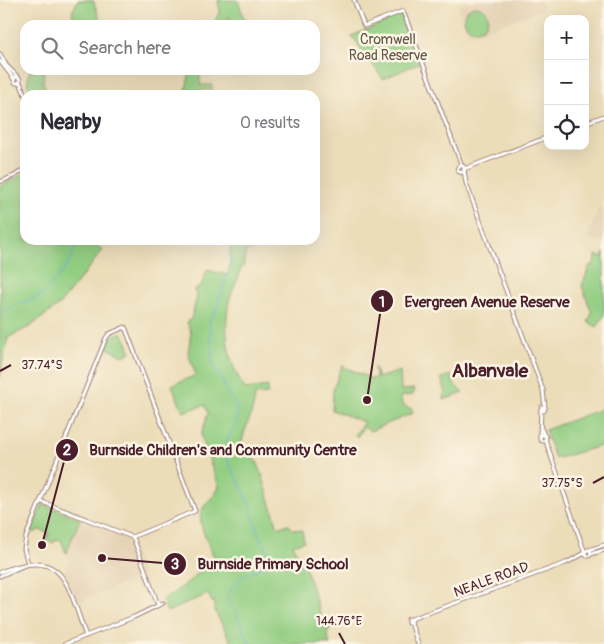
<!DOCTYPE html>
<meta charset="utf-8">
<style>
body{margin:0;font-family:Pangolin,sans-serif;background:#f7f7f7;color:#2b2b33}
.controls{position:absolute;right:15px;top:15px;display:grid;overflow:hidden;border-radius:10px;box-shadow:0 5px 20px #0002}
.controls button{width:45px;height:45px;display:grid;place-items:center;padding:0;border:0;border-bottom:1px solid #e1e1e2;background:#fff;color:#2b2b33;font:25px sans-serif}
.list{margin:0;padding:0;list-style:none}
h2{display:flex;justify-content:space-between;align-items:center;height:65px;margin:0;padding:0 20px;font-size:21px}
h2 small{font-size:16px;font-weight:400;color:#7c7c81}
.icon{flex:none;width:28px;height:28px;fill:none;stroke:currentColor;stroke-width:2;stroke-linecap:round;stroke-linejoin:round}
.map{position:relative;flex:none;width:604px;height:644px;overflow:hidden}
.search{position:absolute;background:#fff;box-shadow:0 5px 20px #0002;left:20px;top:20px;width:300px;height:55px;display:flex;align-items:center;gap:12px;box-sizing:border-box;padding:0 18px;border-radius:15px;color:#7c7c81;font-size:19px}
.panel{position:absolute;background:#fff;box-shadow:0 5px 20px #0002;left:20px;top:90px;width:300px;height:155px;border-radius:15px}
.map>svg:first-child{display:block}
.built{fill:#e5d1b4}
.green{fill:#93ce82;stroke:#6e7656}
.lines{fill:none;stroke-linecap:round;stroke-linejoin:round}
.stream{stroke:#67addd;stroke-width:1}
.tertiary-casing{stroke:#9b7e72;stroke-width:5}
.tertiary{stroke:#fff;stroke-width:3}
.ticks{fill:none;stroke:#4a1f2b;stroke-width:2}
.labels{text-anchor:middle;stroke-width:5;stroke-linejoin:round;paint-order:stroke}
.park-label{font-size:14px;fill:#605445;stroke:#fcf5e5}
.street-label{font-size:14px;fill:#4a1f2b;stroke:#fcf5e5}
.district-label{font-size:19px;font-weight:bold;fill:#4a1f2b;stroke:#fcf5e5}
.ticks-label{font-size:12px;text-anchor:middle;fill:#4a1f2b;stroke:#fcf5e5;stroke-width:5;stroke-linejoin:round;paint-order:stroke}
.leader{fill:none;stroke:#4a1f2b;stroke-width:2}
.callout-dot{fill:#4a1f2b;stroke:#fcf5e5;stroke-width:2}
.mark-label{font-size:15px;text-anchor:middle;font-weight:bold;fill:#fff}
.callout-label{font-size:15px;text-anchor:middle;font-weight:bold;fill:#4a1f2b;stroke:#fcf5e5;stroke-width:5;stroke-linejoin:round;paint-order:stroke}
</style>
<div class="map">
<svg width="604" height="644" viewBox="0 0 604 644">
<rect width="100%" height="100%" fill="#fcf5e5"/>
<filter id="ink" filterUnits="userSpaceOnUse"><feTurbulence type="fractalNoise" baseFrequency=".02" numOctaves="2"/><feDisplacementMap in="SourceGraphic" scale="10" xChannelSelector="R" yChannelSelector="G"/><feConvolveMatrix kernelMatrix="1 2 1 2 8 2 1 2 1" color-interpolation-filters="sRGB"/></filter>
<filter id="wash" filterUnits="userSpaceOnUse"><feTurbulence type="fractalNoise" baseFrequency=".0096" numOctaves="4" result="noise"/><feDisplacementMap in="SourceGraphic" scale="20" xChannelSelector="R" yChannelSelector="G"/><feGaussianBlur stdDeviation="1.12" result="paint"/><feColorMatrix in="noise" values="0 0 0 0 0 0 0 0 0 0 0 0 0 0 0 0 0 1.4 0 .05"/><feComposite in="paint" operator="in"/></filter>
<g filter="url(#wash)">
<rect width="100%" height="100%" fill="#ecddb9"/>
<!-- built -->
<g class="built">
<polygon points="476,0 539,0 543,9 469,36 458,6"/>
<polygon points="599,206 604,208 604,244 587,238"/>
<polygon points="80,520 130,540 143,576 78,602 65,571 69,562 66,553"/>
</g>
<!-- green -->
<g class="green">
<polygon points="78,0 93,0 102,25 73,25 74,22 72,12"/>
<polygon points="218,0 238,0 244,19 254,22 246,25 232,25 229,16 224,25 213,25 220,11"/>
<circle cx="476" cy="18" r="12"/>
<polygon points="400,15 419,63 383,79 352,36"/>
<polygon points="30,70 44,70 43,82 48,95 32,95 27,83"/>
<polygon points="190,70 200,70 200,85 212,85 212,90 201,90 201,95 185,95"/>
<polygon points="25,173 25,240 90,240 103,250 59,305 31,326 9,337 6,344 0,378 0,186"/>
<path d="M230 240H241L242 245 252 241 257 249 246 251 243 267 241 268C239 280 232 290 229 301 223 332 228 363 245 389L268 386V394L255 395C254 415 243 428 241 448L257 462 261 471 278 528 288 524 292 529 302 530 304 541 293 545 298 556 301 555 302 557 326 631 334 621 327 634 330 644H232L214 609V601L212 602 208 594 167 612 162 600 182 587 215 559C210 547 196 523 202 510 206 501 215 497 219 487L201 436 208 413 205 405 183 412 172 385 196 375 188 353 191 333 187 322 191 319 197 297 194 290 201 286 207 270 227 275 230 266Z"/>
<polygon points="604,252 604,316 597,327 588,322 592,313 582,286 590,265 593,266 596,255 602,257"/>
<polygon points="122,332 131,352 124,356 105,347 110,337"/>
<polygon points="342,366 372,379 376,378 374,367 378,378 400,371 401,390 415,389 413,395 401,396 402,405 412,409 413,413 370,431 364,427 357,437 355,435 364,422 332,410 333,389"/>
<polygon points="451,375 455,385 463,393 444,400 445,389 441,378"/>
<polygon points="604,408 604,445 555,459 545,430"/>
<polygon points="43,504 80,519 66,553 61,540 56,539 54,543 46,540 49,533 39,530 34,533 32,530"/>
</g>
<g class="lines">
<!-- stream -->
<g class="stream">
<path d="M230 240V266L216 310 209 321 213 365 236 406 237 422 228 438 227 459 249 502 259 536 269 554 265 566C245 575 233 578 227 601L236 613 250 644"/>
<polyline points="0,312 44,294 68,265 76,245 81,240"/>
</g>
</g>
</g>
<g filter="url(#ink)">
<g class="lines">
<defs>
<g id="tertiary">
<polyline points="354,0 364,26 403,11 462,166"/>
<polyline points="0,54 6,65 18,77"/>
<polyline points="0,61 14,79"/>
<circle cx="17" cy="80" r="3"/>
<polyline points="20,82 25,95"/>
<polyline points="585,123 604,116"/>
<circle cx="461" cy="169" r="3.5"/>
<polyline points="464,169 548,137"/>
<polyline points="464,170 466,183 543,390 545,408"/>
<polyline points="0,182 16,175 25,168"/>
<polygon points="542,407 545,408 544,411 541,410"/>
<polyline points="541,428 544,435"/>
<circle cx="543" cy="438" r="3"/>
<polyline points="540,436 541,409"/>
<polyline points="545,439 585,553"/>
<polyline points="133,537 158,605"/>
<circle cx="588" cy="553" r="3"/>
<polyline points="589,550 604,545"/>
<polyline points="591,554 604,550"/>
<polyline points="28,564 24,549 26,537 106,338 109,334 125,327 195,511 132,537 40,501"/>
<path d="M0 572C66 546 67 585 86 636"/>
<polyline points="0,576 25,565"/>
<polygon points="408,619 412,620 411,623 408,623"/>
<polyline points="411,619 566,563 585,553"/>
<polyline points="411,623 418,644"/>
<polyline points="65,644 134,617 163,603"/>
</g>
</defs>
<!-- tertiary casing -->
<use href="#tertiary" class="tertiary-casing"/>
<!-- tertiary -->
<use href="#tertiary" class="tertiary"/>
</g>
</g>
<!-- ticks -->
<path class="ticks" d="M0 371 11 365M593 483 604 477M339 633 345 644"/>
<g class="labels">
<!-- park labels -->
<g class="park-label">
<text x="388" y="44">Cromwell<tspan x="388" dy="16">Road Reserve</tspan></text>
</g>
<!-- street labels -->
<g class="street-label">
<text transform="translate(491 579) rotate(-20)" y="5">NEALE ROAD</text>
</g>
<!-- district labels -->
<g class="district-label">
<text x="490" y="377">Albanvale</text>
</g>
</g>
<g class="ticks-label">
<text x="42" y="369">37.74°S</text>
<text x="562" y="487">37.75°S</text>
<text x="339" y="625">144.76°E</text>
</g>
<!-- callouts -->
<path class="leader" d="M367 400L382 301M42 545L67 450M102 558L175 564"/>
<g class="callout-dot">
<circle cx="367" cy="400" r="5"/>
<circle cx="42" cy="545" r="5"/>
<circle cx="102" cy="558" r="5"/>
<circle cx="382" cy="301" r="12"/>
<circle cx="67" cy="450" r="12"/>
<circle cx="175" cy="564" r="12"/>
</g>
<g class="mark-label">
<text x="382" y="307">1</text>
<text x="67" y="455">2</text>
<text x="175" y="569">3</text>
</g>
<g class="callout-label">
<text x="487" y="307">Evergreen Avenue Reserve</text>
<text x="223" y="455">Burnside Children's and Community Centre</text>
<text x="273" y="569">Burnside Primary School</text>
</g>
</svg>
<div class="controls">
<button>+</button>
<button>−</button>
<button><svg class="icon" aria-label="locate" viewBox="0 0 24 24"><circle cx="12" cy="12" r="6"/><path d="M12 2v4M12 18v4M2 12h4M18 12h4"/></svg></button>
</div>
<div class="search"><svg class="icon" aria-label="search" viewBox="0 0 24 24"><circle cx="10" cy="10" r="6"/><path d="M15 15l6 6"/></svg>Search here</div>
<section class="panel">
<h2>Nearby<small>0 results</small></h2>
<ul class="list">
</ul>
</section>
</div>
